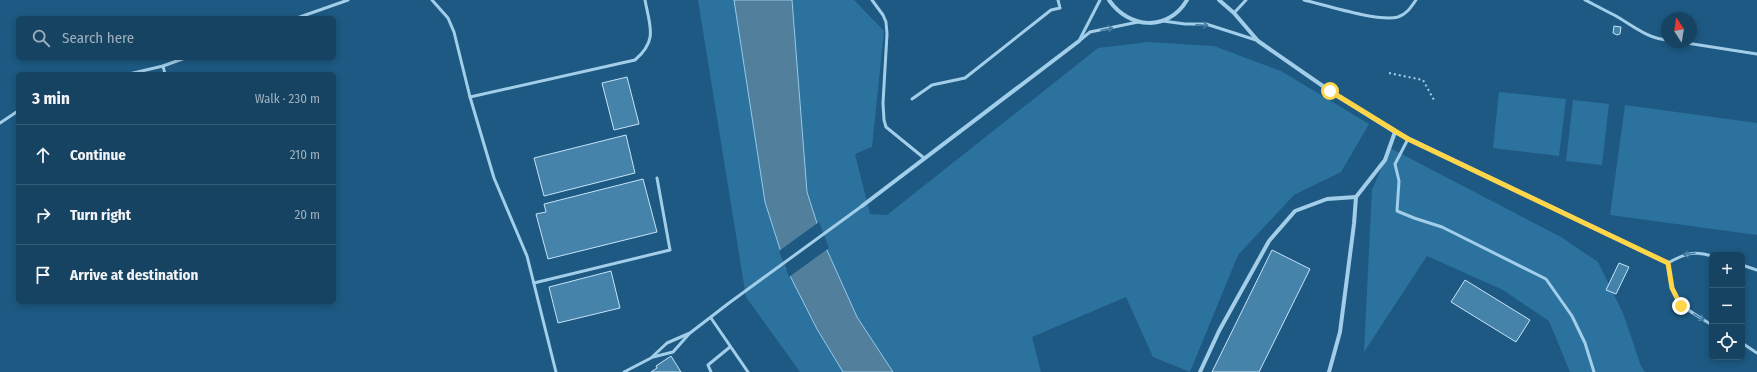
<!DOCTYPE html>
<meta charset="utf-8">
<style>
body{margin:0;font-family:"Fira Sans Condensed",sans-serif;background:#1f4a68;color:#f1f3f6}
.controls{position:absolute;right:12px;bottom:12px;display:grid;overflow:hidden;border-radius:6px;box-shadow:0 2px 6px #0003}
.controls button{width:36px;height:36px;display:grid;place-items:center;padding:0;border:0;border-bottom:1px solid #355c77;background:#164362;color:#f1f3f6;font:20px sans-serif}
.compass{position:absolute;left:1661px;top:12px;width:36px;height:36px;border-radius:50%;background:#164362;box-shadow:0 2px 6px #0003;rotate:348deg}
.stop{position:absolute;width:12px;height:12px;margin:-9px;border:3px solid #ffd54a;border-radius:50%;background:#fff}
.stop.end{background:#ffd54a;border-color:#fff;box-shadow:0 1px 4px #0008}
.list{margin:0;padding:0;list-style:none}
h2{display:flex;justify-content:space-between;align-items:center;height:52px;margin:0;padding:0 16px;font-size:17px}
h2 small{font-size:13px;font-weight:400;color:#9eb0be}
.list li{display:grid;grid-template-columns:26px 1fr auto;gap:12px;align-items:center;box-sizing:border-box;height:60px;padding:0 16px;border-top:1px solid #355c77}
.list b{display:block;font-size:15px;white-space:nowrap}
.list em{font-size:13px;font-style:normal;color:#9eb0be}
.icon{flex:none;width:22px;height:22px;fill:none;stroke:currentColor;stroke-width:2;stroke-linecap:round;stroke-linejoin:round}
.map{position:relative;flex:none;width:1757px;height:372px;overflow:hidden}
.search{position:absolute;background:#164362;box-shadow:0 2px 6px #0003;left:16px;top:16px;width:320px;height:44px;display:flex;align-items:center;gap:10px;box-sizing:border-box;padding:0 14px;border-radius:6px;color:#9eb0be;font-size:15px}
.panel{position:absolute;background:#164362;box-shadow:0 2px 6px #0003;left:16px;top:72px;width:320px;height:232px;border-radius:6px}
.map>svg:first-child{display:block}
.green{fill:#2c729e}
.water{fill:#527f9b;stroke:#95cbeb}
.pier{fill:#1d5982}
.building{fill:#4583ab;stroke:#c6e4f7}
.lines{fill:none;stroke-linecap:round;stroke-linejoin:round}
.path{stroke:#a2cee9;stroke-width:2;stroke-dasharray:2 3;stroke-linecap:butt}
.lane{stroke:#a2cee9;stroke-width:3}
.street{stroke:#a2cee9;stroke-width:4}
.oneway{stroke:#457ca1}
.route{stroke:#ffd54a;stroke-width:5}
</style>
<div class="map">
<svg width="1757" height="372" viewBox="0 0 1757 372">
<rect width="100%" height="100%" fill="#1d5982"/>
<!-- green -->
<g class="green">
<polygon points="698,0 734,0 765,203 786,268 817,329 843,372 800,372 746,297"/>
<polygon points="792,0 854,0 884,31 872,147 855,154 870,214 887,215 1098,48 1147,42 1214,46 1281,71 1369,124 1341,172 1294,195 1238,255 1190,372 1153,357 1126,297 1032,337 1041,372 893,372 857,317 822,239 807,192"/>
<polygon points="1499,92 1566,99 1559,156 1493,148"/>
<polygon points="1573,100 1609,104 1602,165 1566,161"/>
<polygon points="1625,105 1757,123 1757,235 1610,215"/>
<polygon points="1390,148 1561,237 1598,262 1623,313 1641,366 1645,372 1570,372 1549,321 1503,290 1427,256 1364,352 1372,190"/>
</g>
<!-- water -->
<polygon class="water" points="734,0 792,0 807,192 822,239 857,317 893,372 843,372 817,329 786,268 765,202"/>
<!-- pier -->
<polygon class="pier" points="819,222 829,248 789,277 779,251"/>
<!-- building -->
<g class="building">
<polygon points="1614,26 1621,27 1620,34 1617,35 1613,33"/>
<polygon points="627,77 639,124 614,130 602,83"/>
<polygon points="626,135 635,173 544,196 534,158"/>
<polygon points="643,179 657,232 548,259 536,214 546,212 544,204"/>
<polygon points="1272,250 1310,269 1259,372 1212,372"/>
<polygon points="1619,263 1629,267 1616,294 1606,290"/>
<polygon points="611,271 620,308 558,323 549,287"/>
<polygon points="1465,280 1530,320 1516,342 1451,302"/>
<polygon points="671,356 681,372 651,372 657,368 656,366"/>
</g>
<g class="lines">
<!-- path -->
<polyline class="path" points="1389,73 1423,80 1434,100"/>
<!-- lane -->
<g class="lane">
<polyline points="432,0 448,18 454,32 470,97 494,178 527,256 556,372"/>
<polyline points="872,0 883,15 886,22 887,34 883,103 884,120 886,127 924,158"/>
<path d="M1304 0C1325 5 1378 22 1398 17 1407 14 1411 7 1416 0"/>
<path d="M1585 0C1595 5 1606 11 1616 16 1633 26 1647 38 1667 40"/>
<polyline points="1234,13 1246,0"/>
<polyline points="297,18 348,0"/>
<polyline points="1163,21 1185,24 1206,24 1256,40"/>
<polyline points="1080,39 1100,0"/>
<polyline points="1079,41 1090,32 1138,22"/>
<polyline points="1680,42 1757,54"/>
<polyline points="163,66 165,74"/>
<polyline points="129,74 163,66 185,58"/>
<path d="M470 97 635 60C658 40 650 27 645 0"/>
<polyline points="912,99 932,85 965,78 1051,10 1060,8 1058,0"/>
<polyline points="0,123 18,111"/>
<polyline points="1408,139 1395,164 1399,181 1397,211 1414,218 1442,227 1546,279 1572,316 1585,343 1594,372"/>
<path d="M1712 256C1694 250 1684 254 1668 263 1671 303 1680 305 1712 325"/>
<polyline points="1742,265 1757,270"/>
<polyline points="534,283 670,250 657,178"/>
<polyline points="711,318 748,372"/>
<polyline points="1742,343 1757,353"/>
<polyline points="653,357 673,352 689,334"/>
<polyline points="624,372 651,358 667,343 690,333 729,303 862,206"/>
<polyline points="711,372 708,365 730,347"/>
</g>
<!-- street -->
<g class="street">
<path d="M1109 0C1129 29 1168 32 1187 0"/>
<polyline points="1219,0 1234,13 1258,41 1330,91 1395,132 1668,263"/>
<polyline points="862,206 1079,41"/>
<polyline points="1200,372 1219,331 1269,241 1295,211 1327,199 1356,197"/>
<polyline points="1329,372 1340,332 1354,224 1356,197 1385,160 1395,132"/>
</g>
</g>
<!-- one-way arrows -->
<defs><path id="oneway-shaft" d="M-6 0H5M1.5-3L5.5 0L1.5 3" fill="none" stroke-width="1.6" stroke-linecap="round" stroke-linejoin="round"/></defs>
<g class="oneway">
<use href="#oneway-shaft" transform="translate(1202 25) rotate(3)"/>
<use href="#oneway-shaft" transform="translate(1107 29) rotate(-12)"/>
<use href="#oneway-shaft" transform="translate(1689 254) rotate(173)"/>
<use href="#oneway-shaft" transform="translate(1699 317) rotate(31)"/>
</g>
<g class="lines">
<!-- route -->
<polyline class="route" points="1330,91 1408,139 1668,263 1672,288 1681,306"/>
</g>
</svg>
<div class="controls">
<button>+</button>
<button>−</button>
<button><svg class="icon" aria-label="locate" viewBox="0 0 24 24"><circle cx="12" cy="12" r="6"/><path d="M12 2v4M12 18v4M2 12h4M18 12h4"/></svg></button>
</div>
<svg class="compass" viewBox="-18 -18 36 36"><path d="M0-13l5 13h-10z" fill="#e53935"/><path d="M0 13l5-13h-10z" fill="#9eb0be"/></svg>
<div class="stop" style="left:1330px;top:91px"></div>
<div class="stop end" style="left:1681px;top:306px"></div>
<div class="search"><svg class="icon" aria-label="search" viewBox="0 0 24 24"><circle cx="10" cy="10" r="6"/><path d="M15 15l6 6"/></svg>Search here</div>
<section class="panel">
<h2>3 min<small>Walk · 230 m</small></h2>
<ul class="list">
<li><svg class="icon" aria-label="ahead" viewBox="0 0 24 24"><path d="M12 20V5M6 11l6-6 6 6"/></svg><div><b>Continue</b></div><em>210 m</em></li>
<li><svg class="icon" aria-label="right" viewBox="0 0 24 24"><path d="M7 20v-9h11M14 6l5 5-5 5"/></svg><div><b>Turn right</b></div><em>20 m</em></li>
<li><svg class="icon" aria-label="arrive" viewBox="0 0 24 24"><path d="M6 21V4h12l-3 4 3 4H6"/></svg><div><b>Arrive at destination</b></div></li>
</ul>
</section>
</div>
